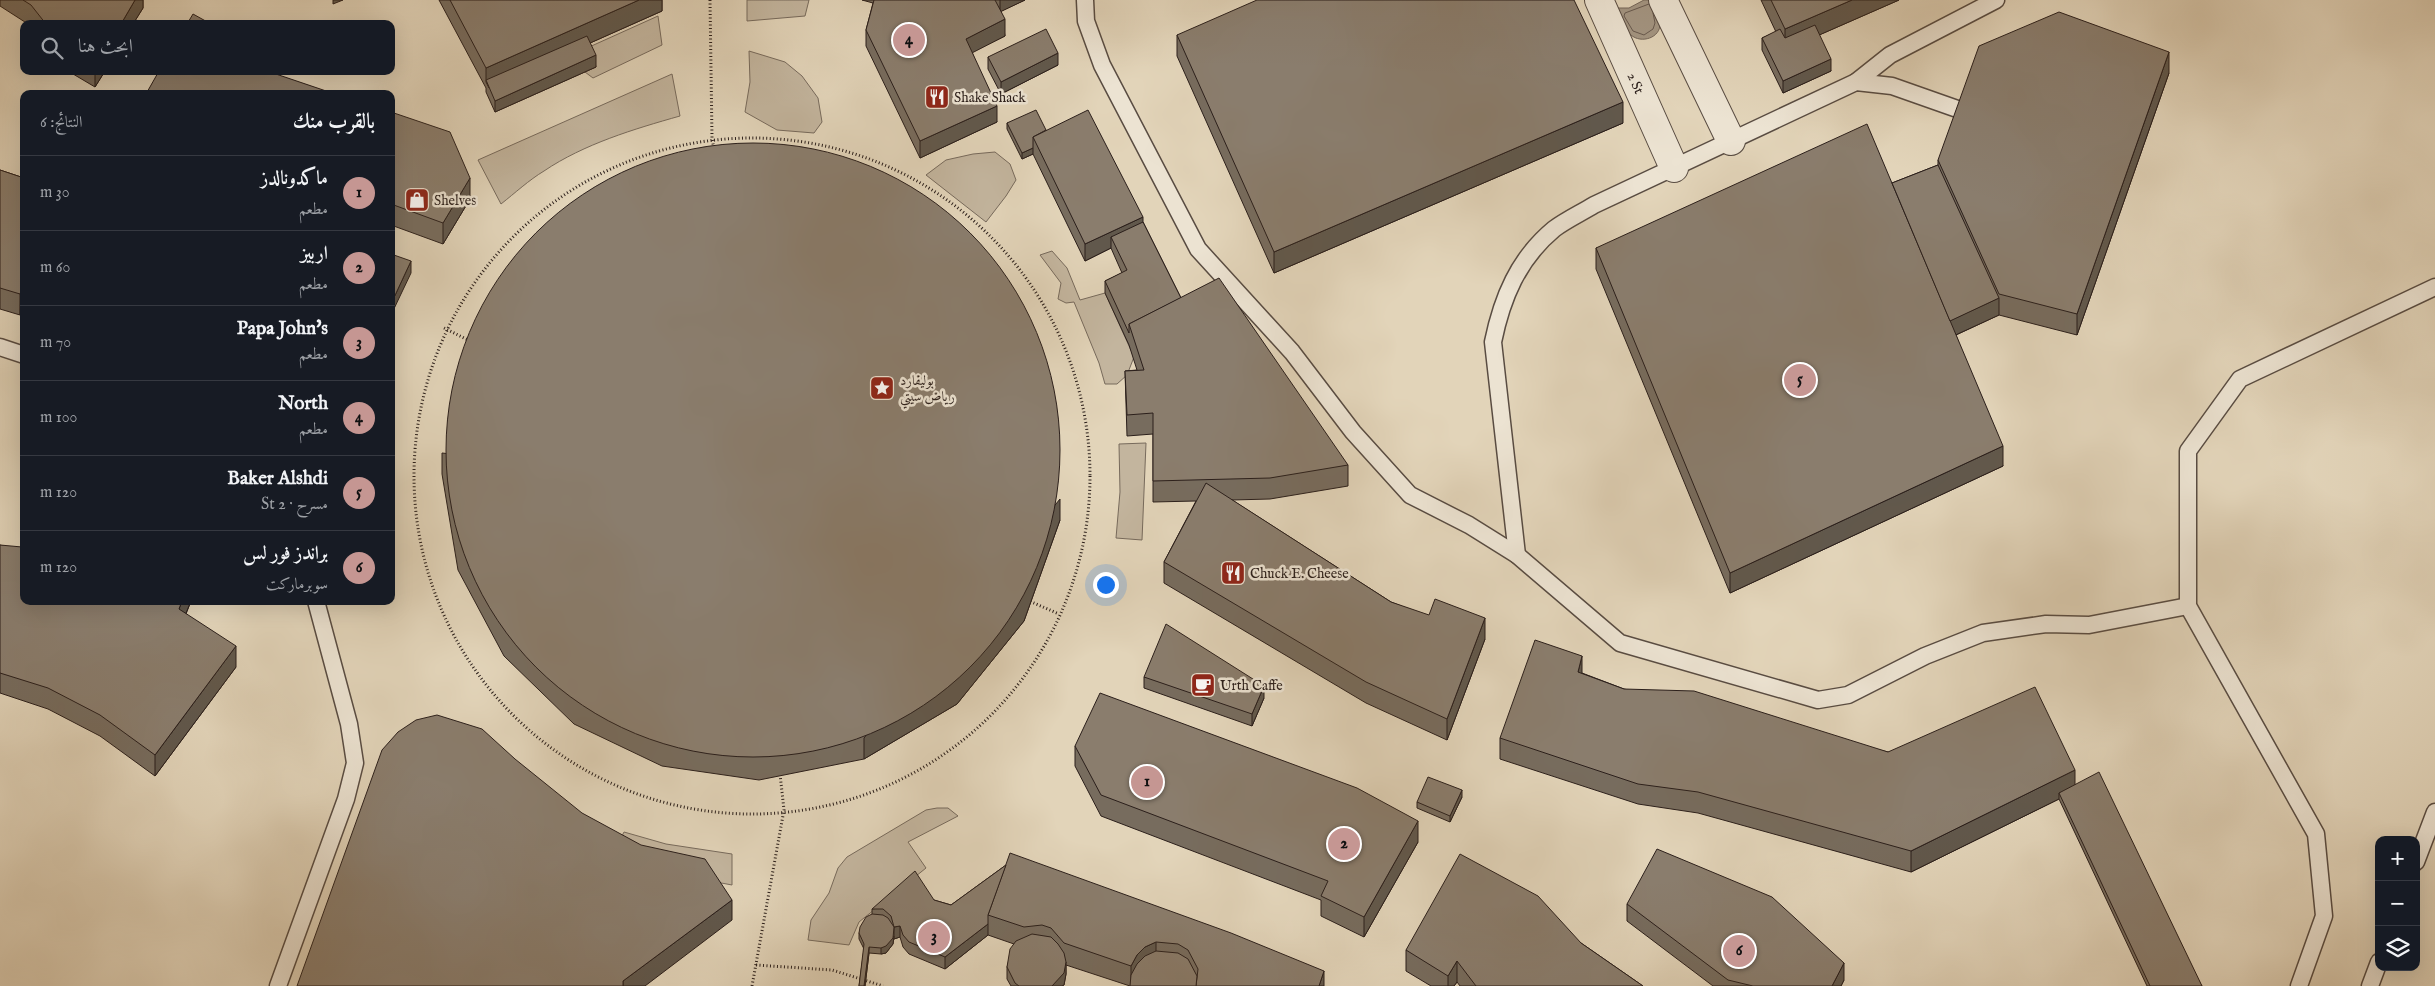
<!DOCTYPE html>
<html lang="ar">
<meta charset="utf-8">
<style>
body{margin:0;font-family:"IM FELL English",Amiri,serif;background:#242831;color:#f1f3f6;direction:rtl}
.controls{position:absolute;right:15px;bottom:15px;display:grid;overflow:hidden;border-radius:10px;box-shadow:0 5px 20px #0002}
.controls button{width:45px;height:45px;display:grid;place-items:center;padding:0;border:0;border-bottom:1px solid #363941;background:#171b24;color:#f1f3f6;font:25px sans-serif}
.you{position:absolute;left:1105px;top:584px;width:18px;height:18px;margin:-12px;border:4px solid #fff;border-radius:50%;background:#1a73e8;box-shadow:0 0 0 8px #1a73e833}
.badge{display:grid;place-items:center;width:32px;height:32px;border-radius:50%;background:#c59692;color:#111;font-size:16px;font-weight:700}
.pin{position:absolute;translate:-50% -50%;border:2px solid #fff;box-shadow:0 1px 5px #0006}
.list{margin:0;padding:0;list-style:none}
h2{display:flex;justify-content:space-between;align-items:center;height:65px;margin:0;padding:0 20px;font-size:21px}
h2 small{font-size:16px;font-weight:400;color:#9ea1a6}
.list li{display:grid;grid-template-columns:32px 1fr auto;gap:15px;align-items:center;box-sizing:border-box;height:75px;padding:0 20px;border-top:1px solid #363941}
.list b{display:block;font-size:19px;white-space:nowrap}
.list p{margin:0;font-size:16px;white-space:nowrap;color:#9ea1a6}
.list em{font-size:16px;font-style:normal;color:#9ea1a6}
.icon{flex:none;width:28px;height:28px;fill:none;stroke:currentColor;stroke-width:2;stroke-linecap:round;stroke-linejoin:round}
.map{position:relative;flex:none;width:2435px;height:986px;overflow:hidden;direction:ltr}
.search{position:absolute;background:#171b24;box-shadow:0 5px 20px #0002;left:20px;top:20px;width:375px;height:55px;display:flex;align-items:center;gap:12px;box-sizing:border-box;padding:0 18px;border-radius:10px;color:#9ea1a6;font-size:19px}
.panel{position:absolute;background:#171b24;box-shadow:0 5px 20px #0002;left:20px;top:90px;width:375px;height:515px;border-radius:10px;direction:rtl}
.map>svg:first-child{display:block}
.green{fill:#c3b59e;stroke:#776a5c}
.water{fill:#a49683;stroke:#746659}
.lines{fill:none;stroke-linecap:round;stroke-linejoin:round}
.shore{stroke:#685a4f;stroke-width:1}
.lane-casing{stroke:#594c42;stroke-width:19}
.street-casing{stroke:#594c42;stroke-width:30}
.path{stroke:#2b1f1b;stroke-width:3;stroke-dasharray:1 2.5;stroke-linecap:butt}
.lane{stroke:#ece3d2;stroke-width:16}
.street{stroke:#ece3d2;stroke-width:28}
.wall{fill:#776c5e;stroke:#2b1f1b}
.shaded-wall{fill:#61584c;stroke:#2b1f1b}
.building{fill:#8a7d6d;stroke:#2b1f1b}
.labels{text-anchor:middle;stroke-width:5;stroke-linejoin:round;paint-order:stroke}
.street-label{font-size:14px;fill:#2b1f1b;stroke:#ece3d2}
.poi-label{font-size:14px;fill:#2b1f1b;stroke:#ece3d2;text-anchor:start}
</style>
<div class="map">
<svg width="2435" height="986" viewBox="0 0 2435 986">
<rect width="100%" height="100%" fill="#e2d4b9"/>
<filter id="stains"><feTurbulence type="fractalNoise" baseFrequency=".004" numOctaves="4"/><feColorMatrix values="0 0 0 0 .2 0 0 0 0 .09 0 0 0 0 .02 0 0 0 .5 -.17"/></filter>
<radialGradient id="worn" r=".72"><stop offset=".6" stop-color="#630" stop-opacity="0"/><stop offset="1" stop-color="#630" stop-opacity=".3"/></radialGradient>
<!-- green -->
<g class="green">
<polygon points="747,0 809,0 805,16 747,21"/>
<polygon points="658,16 662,45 593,78 585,72 587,48"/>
<polygon points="749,51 785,62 802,76 818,98 822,122 814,133 777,130 745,112 750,82"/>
<path d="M672 74 680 116C634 129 584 144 544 171 529 180 515 193 501 204L478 160Z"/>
<polygon points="995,152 1010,164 1016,180 1006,196 986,222 926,175 946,160 973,154"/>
<polygon points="1052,251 1067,268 1080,300 1105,293 1134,357 1127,375 1117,384 1105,384 1099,363 1074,302 1066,303 1058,299 1061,283 1040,255"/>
<polygon points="1146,443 1142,540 1116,538 1120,492 1119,444"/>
<polygon points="937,808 948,808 958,816 908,842 926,868 859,922 849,945 808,940 811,920 829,893 838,868 847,857 926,810"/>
<polygon points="624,832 666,844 732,854 732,885 679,875 616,848"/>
</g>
<!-- water -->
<path class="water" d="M1644 0H1653C1655 7 1659 16 1660 23 1661 38 1641 44 1631 35 1623 29 1618 17 1614 8H1629Z"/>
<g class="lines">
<!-- shore -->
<polyline class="shore" points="1649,4 1625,13 1624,16 1633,31 1644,35 1653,29 1655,23 1653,13"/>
<defs>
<g id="lane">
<polyline points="1085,0 1086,21 1102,65 1198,249 1292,352 1353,432 1410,495 1469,525 1517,555 1620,643 1818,700 1848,695 1925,656 1983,633 2046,624 2089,625 2188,606"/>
<polyline points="1856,82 1890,55 1996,0"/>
<polyline points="0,347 24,355"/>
<path d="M1517 555 1493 342C1502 298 1518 259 1554 229 1566 220 1581 213 1594 205L1856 82 1892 86 1963 111"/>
<polyline points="2416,862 2435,812"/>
<polyline points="278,986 346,799 355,763 349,724 316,601"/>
<polyline points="2299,986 2324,916 2316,834 2188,606 2188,451 2240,379 2435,287"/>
<polyline points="2370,986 2379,962"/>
</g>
<g id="street">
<path id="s1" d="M1599 0 1674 168"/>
<polyline points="1663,0 1731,141"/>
</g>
</defs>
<!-- lane casing -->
<use href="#lane" class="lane-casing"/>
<!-- street casing -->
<use href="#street" class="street-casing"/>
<!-- path -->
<g class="path">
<polyline points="710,0 712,138 714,149"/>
<circle cx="752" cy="476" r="338"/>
<polyline points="444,328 468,340"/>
<polyline points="1027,600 1059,614"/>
<polyline points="756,965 832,970 883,986"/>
<polyline points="752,986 784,810 780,774"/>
</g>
<!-- lane -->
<use href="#lane" class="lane"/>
<!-- street -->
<use href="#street" class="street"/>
</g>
<!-- wall -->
<g class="wall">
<polygon points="0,0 143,0 143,8 133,24 28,24 0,6"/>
<polygon points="439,0 662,0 662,11 590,43 596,67 495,112 486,92 486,88"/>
<polygon points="862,0 1025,0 1001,11 1005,36 972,52 997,122 920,158 866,46 866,30 873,3"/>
<polygon points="1761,0 1899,0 1819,35 1831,71 1783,93 1762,50 1762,38 1776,32"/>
<polygon points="1177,35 1623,123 1274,273 1177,56"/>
<polygon points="988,57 1058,65 1001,94 988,69"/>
<polygon points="68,71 105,71 95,87"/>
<polygon points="2169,73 2077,335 1999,315 1956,335 2003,466 1730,593 1596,269 1596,248 1892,183 1938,165 1938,160"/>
<polygon points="391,112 470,199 443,244 391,225"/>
<polygon points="1007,123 1046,130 1143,222 1181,298 1348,465 1348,486 1270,499 1232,500 1391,602 1485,639 1447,740 1366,703 1164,583 1164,562 1196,501 1153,502 1153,434 1127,436 1125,371 1137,370 1129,345 1105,293 1105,281 1122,273 1111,248 1085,261 1033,154 1022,159 1007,129"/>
<polygon points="0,170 24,178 20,315 0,309"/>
<polygon points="442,453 1060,520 1024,621 957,704 864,759 759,780 662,766 574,724 504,656 458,570 442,474"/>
<polygon points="0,545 191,601 186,614 236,667 155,776 100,736 48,709 0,693"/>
<polygon points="1582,673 1624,689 1888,752 2075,784 2202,986 2147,986 2059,799 1911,872 1698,813 1638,804 1500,759 1500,738"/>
<polygon points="1144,677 1264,698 1252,726 1144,688"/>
<polygon points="1075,746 1418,842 1364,937 1321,916 1321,900 1101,816 1075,766"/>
<polygon points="1462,797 1450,822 1417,808 1417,802"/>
<polygon points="1006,865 1324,986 1130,986 1066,965 1066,974 1064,985 1062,986 1011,986 1007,979 1007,967 1014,944 988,935 945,969 909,954 903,947 900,937 894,939 894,936 893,944 886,953 881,954 869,953 865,986 859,986 864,949 859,939 859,933 872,914 872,909 934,900 951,905"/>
<polygon points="1627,904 1844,980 1841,986 1713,986 1627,921"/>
<polygon points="1581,943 1643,986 1460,986 1457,982 1454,986 1431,986 1406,971 1406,950"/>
</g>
<!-- shaded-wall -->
<g class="shaded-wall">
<polygon points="135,0 143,0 143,8 133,24 121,24"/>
<polygon points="333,0 343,0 333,4"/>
<polygon points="639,0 662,0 662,11 489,88 486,82 486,68"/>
<polygon points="1000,0 1025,0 1000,12"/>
<polygon points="1852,0 1899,0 1785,50 1785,29"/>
<polygon points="1005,19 1005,36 966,56 966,39"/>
<polygon points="2169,52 2169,73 2077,335 2077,314"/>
<polygon points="1058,53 1058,65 1001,94 1001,82"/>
<polygon points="596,55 596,67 495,112 495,101"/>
<polygon points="1831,59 1831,71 1783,93 1783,81"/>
<polygon points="95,71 105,71 95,87"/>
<polygon points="1623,102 1623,123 1274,273 1274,252"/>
<polygon points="997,106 997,122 920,158 920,141"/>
<polygon points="1033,148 1033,154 1022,159 1022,153"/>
<polygon points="470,178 470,199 443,244 443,223"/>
<polygon points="1143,217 1143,234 1111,237 1111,248 1085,261 1085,244"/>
<polygon points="411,261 411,273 391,315 391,304"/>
<polygon points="24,283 24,304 20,315 20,294"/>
<polygon points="1999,298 1999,315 1949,338 1949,321"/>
<polygon points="2003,446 2003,466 1730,593 1730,573"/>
<polygon points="1060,499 1060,520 1024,621 957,704 864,759 864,738"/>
<polygon points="182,601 191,601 179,630 179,609"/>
<polygon points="1485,618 1485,639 1447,740 1447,719"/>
<polygon points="236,646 236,667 155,776 155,755"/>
<polygon points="1582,656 1582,677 1578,672"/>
<polygon points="1264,686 1264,698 1252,726 1252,714"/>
<polygon points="2075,770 2075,791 2059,793 2059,799 1911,872 1911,851"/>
<polygon points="1462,790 1462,797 1450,822 1450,816"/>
<polygon points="1418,821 1418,842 1364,937 1364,917"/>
<polygon points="732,900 732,920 645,986 623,986 623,981"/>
<polygon points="988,924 988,935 945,969 945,957"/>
<polygon points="900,926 900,937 894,939 894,927"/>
<polygon points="894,936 893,944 886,953 881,954 881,948"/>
<polygon points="1156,942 1156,963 1131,986 1131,966 1137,955 1145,947"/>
<polygon points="869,947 869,953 865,986 864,986"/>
<polygon points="1457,961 1457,982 1454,986 1448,986 1448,976"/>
<polygon points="1066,962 1066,974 1064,985 1062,986 1052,986"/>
<polygon points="1844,963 1844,980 1841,986 1832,986"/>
<polygon points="1324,971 1324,986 1319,986"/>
</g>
<!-- building -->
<g class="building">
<polygon points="23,0 135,0 121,24 46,24 31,5"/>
<polygon points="450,0 639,0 486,68"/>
<polygon points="874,0 995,0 1005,19 966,39 997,106 920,141 866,30"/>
<polygon points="1257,0 1574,0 1623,102 1274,252 1177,35"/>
<polygon points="1771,0 1852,0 1785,29"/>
<polygon points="2059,12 2169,52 2077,314 1999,294 1938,160 1979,46"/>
<polygon points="193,14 211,24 187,24"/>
<polygon points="1815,25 1831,59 1783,81 1762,38 1780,29 1785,38"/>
<polygon points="1046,29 1058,53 1001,82 988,57"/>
<polygon points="587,36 596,55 495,101 486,80"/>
<polygon points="159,71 267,71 335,94 146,94"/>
<polygon points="1036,110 1046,130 1033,137 1033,148 1022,153 1007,123"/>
<polygon points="1088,110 1143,217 1085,244 1033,137"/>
<polygon points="391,112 450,132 470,178 443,223 391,204"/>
<polygon points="1867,124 2003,446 1730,573 1596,248"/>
<circle cx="753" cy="450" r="307"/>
<polygon points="1938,165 1999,298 1950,321 1892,183"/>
<polygon points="0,170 24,178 24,283 20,294 0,288"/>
<polygon points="1143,222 1181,298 1129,324 1129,333 1105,281 1127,270 1111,237"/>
<polygon points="391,254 411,261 391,304"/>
<polygon points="1219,278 1348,465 1270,478 1153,481 1153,413 1127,415 1125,371 1144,370 1129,324"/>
<polygon points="1206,483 1391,602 1429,615 1435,599 1485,618 1447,719 1366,682 1164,562"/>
<polygon points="24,536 24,601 182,601 179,609 236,646 155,755 100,715 48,688 0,673 0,545 22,547"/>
<polygon points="1166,624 1264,686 1252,714 1144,677"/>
<polygon points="1535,640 1582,656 1578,672 1624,689 1694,691 1888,752 2035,687 2075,770 1911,851 1698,792 1638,784 1500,738"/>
<polygon points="1100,693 1357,788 1418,821 1364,917 1321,896 1328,881 1101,795 1075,746"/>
<polygon points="437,715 482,729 515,759 582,813 641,845 705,859 732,900 623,981 623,986 297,986 382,750 398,732 416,720"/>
<polygon points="2099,772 2202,986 2150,986 2059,793"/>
<polygon points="1428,777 1462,790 1450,816 1417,802"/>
<polygon points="1657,849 1772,897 1844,963 1832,986 1753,986 1728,980 1627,904"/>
<polygon points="1010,853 1231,933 1324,971 1319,986 1196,986 1198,969 1188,950 1178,944 1156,942 1145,947 1137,955 1131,966 1064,943 1051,928 1042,925 1024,927 988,915"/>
<polygon points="1460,854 1538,896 1581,943 1643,986 1476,986 1457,961 1448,976 1406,950"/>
<polygon points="1006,865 988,915 988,924 945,957 909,942 903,935 900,926 894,927 891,916 883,909 872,909 915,871 934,900 951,905"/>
<polygon points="872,914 883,915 888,918 894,927 893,938 886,946 881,948 869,947 864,986 859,986 864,944 859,933 860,927 866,917"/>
<polygon points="1032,934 1051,937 1058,944 1064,953 1066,962 1064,973 1052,986 1019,986 1015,983 1007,967 1010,949 1016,941"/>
<polygon points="1156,951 1178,953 1188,959 1197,976 1196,986 1130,986 1131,975 1137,964 1145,956"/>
</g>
<!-- icons -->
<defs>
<symbol id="restaurant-square" viewBox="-11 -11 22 22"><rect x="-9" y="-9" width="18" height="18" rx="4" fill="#8f2418" stroke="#ece3d2"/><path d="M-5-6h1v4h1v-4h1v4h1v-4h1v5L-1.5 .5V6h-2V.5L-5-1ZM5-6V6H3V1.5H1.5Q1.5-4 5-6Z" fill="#fff"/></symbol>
<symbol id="shop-square" viewBox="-11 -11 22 22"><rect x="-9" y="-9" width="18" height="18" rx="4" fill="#8f2418" stroke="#ece3d2"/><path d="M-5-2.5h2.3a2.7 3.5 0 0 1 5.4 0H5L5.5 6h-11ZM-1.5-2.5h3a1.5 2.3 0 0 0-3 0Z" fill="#fff"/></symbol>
<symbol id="sight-square" viewBox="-11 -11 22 22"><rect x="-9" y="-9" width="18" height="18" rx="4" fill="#8f2418" stroke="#ece3d2"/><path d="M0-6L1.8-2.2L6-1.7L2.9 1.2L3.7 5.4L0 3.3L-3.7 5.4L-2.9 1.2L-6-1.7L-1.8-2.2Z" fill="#fff"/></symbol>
<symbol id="cafe-square" viewBox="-11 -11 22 22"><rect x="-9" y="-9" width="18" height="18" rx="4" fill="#8f2418" stroke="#ece3d2"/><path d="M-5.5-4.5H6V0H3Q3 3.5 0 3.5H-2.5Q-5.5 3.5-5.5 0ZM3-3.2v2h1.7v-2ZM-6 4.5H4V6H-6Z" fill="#fff"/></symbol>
</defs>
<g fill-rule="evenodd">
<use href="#restaurant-square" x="923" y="83" width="28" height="28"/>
<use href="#shop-square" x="403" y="186" width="28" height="28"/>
<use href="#sight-square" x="868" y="374" width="28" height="28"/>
<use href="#restaurant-square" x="1219" y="559" width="28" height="28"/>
<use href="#cafe-square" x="1189" y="671" width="28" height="28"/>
</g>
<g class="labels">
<!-- street labels -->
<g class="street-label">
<text dy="5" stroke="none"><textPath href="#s1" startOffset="91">2 St</textPath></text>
</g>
<!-- poi labels -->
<g class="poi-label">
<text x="954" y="102">Shake Shack</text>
<text x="434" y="205">Shelves</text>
<text x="900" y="385">بوليفارد<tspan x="900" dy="16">رياض سيتي</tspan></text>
<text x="1250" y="578">Chuck E. Cheese</text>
<text x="1220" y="690">Urth Caffe</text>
</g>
</g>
<rect width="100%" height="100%" filter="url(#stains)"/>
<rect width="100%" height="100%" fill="url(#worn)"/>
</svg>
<div class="controls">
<button>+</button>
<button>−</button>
<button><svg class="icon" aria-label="layers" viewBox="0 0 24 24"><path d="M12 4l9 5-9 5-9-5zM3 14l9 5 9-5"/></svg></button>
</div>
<div class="you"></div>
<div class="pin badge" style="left:1147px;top:782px">1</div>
<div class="pin badge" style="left:1344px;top:844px">2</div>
<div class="pin badge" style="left:934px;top:937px">3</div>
<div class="pin badge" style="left:909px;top:40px">4</div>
<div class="pin badge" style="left:1800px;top:380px">5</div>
<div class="pin badge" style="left:1739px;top:951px">6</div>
<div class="search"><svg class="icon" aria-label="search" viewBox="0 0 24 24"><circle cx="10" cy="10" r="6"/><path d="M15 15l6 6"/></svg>ابحث هنا</div>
<section class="panel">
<h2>بالقرب منك<small>النتائج: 6</small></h2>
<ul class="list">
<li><span class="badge">1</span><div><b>ماكدونالدز</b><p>مطعم</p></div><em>30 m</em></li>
<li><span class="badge">2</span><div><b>اربيز</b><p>مطعم</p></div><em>60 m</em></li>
<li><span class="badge">3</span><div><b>Papa John's</b><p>مطعم</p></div><em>70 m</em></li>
<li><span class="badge">4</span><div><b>North</b><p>مطعم</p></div><em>100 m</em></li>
<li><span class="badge">5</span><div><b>Baker Alshdi</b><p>مسرح · 2 St</p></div><em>120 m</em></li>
<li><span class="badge">6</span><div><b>براندز فور لس</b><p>سوبرماركت</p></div><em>120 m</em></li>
</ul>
</section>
</div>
